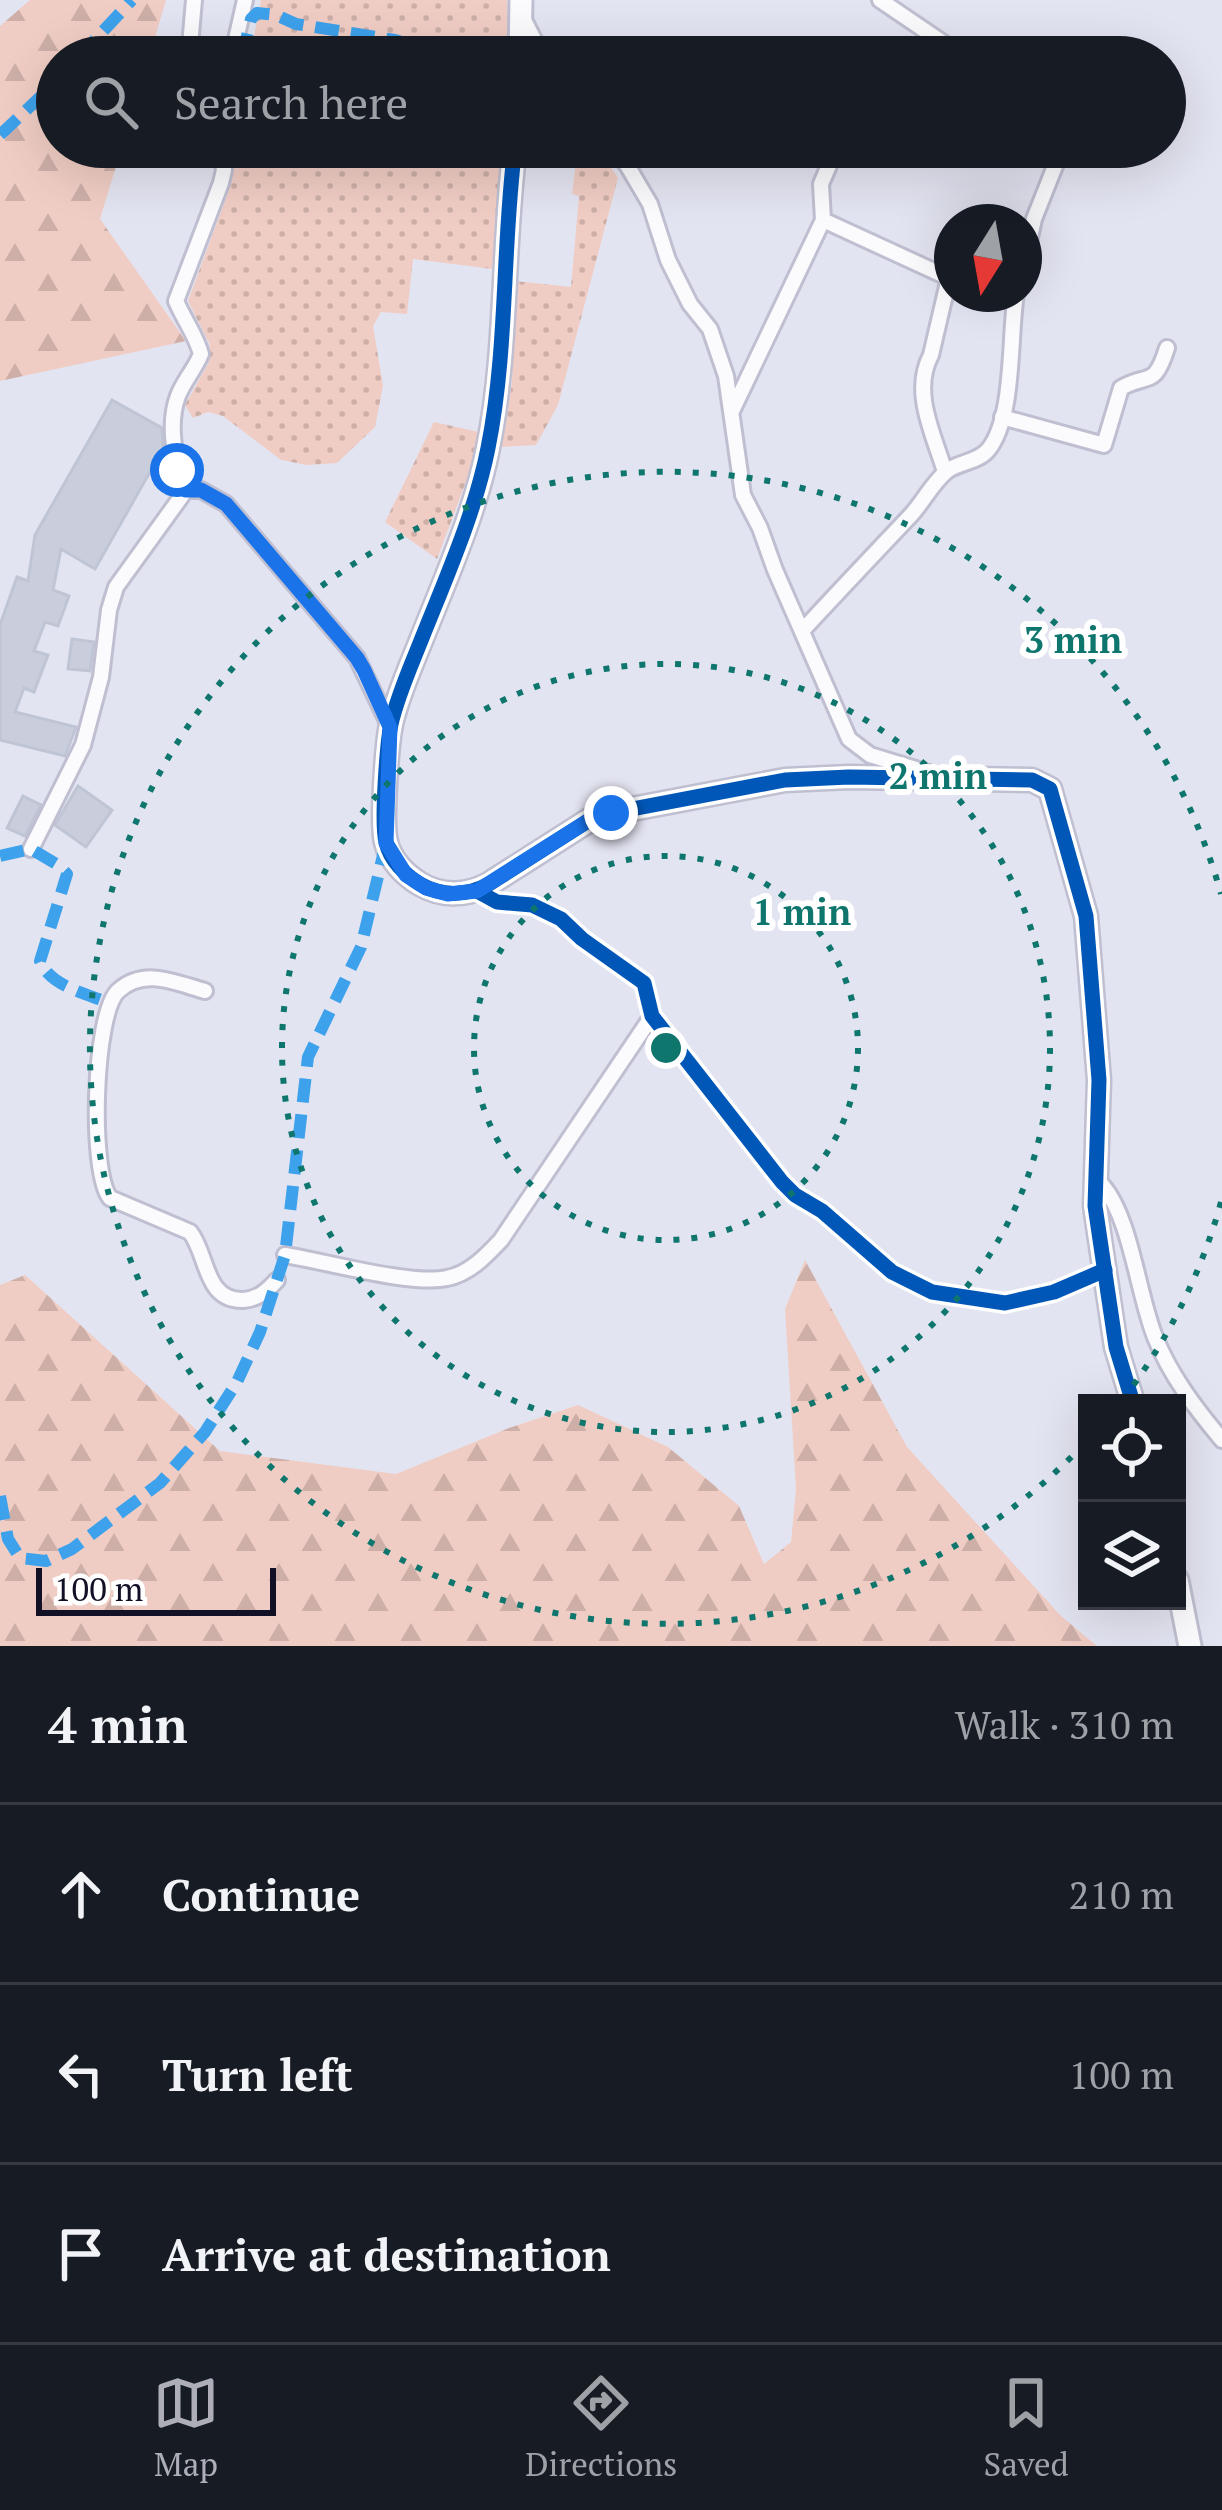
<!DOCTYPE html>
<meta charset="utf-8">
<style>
body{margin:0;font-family:"PT Serif",serif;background:#20242c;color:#f1f3f6}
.controls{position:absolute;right:36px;bottom:36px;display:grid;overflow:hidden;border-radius:0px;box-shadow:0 12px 48px #0002}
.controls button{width:108px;height:108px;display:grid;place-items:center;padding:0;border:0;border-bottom:3px solid #363941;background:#171b24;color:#f1f3f6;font:60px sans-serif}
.compass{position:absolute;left:934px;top:204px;width:108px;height:108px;border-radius:50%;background:#171b24;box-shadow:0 12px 48px #0002;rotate:191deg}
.scale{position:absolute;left:36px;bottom:30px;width:240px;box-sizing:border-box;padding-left:12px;border:6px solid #111026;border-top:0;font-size:33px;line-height:42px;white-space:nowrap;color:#111026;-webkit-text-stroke:9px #fff;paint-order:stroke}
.stop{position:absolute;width:36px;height:36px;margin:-27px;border:9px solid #1a73e8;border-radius:50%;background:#fff}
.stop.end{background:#1a73e8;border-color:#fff;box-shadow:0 3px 12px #0008}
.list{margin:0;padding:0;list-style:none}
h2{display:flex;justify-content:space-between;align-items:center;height:156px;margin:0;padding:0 48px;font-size:51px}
h2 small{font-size:39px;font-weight:400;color:#9ea1a6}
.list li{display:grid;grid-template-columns:78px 1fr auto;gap:36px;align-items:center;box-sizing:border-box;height:180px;padding:0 48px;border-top:3px solid #363941}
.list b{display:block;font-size:45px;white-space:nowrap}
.list em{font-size:39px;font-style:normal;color:#9ea1a6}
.icon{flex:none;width:66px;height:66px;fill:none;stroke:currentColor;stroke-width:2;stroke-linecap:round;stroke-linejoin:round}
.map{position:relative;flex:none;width:1222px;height:1646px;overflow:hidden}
.search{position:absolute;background:#171b24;box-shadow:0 12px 48px #0002;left:36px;right:36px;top:36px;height:132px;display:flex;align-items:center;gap:30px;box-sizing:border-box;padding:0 42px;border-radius:66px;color:#9ea1a6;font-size:45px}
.sheet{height:696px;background:#171b24}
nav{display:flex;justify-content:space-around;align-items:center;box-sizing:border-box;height:168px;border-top:3px solid #363941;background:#171b24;font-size:33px;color:#9ea1a6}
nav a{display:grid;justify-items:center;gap:6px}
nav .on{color:#adaeb8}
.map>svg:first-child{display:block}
.grass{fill:url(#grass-dots)}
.forest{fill:url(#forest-firs)}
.building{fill:#cacedc;stroke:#bfc5d5;stroke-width:3}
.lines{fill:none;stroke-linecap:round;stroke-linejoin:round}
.street-casing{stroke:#bfbfd1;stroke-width:20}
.secondary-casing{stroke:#bfbfd1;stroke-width:27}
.street{stroke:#fbfbfd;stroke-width:14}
.secondary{stroke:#fbfbfd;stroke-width:21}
.quiet{stroke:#3da1eb;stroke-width:12;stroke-dasharray:24 12;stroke-linecap:butt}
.cycleway-casing{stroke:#fff;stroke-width:22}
.cycleway{stroke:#0057b8;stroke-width:15}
.route{stroke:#1a73e8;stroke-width:15}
.ring{fill:none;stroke:#0f766e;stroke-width:6;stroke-dasharray:6 12}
.centre{fill:#0f766e;stroke:#fff;stroke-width:6}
.ring-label{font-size:36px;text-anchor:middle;font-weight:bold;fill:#0f766e;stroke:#fff;stroke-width:12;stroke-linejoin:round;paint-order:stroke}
</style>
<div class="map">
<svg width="1222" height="1646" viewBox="0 0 1222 1646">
<defs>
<pattern id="grass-dots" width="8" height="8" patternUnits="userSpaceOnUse" patternTransform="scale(3)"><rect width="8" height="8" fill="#f0cdc4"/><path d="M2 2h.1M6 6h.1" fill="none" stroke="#cdafa8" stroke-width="1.8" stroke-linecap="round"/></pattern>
<pattern id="forest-firs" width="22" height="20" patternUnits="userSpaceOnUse" patternTransform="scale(3)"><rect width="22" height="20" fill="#f0cdc4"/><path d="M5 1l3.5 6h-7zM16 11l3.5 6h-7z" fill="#cdafa8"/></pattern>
</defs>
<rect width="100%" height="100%" fill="#e3e4f1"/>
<!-- grass -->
<g class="grass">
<polygon points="261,0 507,0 509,57 250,57"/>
<polygon points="233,147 505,147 493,269 413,259 407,314 381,312 373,326 383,386 375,427 337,463 307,465 281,460 223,416 208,412 193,418 185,405 208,364 210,345 188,301 229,190"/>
<polygon points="578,147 597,147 618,178 558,405 536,445 501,447 512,383 515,281 571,287 579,196 572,194"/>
<polygon points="434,422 479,432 467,479 437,559 385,522"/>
</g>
<!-- forest -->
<g class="forest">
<polygon points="30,0 166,0 149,57 57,57 57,147 122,147 100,219 186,341 0,381 0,26"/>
<polygon points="805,1260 907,1447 1061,1616 1097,1646 0,1646 0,1285 25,1275 220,1451 396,1474 509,1428 578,1405 668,1447 739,1506 764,1564 791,1542 796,1489 785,1309"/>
</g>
<!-- building -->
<g class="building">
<polygon points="112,400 162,428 163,449 95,569 61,549 53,590 69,596 58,626 45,622 34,651 48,655 34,692 24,688 15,712 76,727 65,756 0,740 0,625 17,577 28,581 35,535"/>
<polygon points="72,639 94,642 90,671 68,669"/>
<polygon points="78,786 112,810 86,847 55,825"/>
<polygon points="23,796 41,805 25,836 7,828"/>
</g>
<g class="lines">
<defs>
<g id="street">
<polyline points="880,0 964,57"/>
<polyline points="525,22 543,57"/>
<polyline points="189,57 194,0"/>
<polyline points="232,57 245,0"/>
<polyline points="611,147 627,165 650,204 668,260 690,304 710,329 726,376 743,495 760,528 775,570 849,739 870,755 929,773"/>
<path d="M823 220 949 278 931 355C911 392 934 435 945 472"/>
<polyline points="1024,265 1034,219 1059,156 1056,147"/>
<polyline points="733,409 823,220 821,184 837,147"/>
<path d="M1002 417 1104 445 1121 388C1149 372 1154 389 1167 348"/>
<path d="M186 490C175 464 167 424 178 396 183 382 195 369 201 354 196 335 184 320 176 301L221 183 224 170 220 147"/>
<path d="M802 631C838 592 875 553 911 515 923 502 933 482 947 471 959 462 978 462 988 450 1015 417 1009 336 1016 294"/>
<polyline points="31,849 83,745 101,677 109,610 116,587 186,490 201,490 226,504 357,658 390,727"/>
<polyline points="477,891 497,902 532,905 561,919 582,939 644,983 652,1016 782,1182 795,1195 822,1211 892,1272 932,1292 1005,1303 1054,1292 1105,1270"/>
<path d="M205 991C176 983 144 967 118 991 94 1013 89 1171 110 1198L190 1232C208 1254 204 1301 243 1300 258 1299 267 1291 277 1280"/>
<path d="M1096 1183 1103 1186C1131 1219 1138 1295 1155 1337 1170 1375 1196 1409 1222 1440"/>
<path d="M285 1255C324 1261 411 1286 447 1278 469 1274 486 1256 501 1240L652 1016"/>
</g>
<g id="secondary">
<polyline points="520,57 521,0"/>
<path d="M515 147C502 247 508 349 488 448 476 510 446 578 422 638 411 666 398 694 391 724 387 744 381 823 386 842 390 860 405 875 420 884 442 897 467 896 489 884L591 819 611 813 785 780 849 777 1032 780 1050 789 1086 916 1099 1080 1095 1206 1116 1347 1133 1403"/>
<polyline points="1177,1580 1190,1646"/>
</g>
</defs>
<!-- street casing -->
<use href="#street" class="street-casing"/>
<!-- secondary casing -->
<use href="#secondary" class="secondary-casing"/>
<!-- street -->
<use href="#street" class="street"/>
<!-- secondary -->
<use href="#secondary" class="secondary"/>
<!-- quiet -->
<g class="quiet">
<polyline points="79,57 132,0"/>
<polyline points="242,57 251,19 257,13 276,15 296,24 395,40 444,55 473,57"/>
<polyline points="0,135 57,81"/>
<polyline points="469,147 480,151 493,147"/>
<path d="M0 856 31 849 58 865 67 874 40 961C50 986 85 993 109 1003"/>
<polyline points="0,1496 8,1539 20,1558 46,1561 72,1549 160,1483 205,1432 237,1382 260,1332 285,1255 308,1057 361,947 386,843"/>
</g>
<defs>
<g id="cycleway">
<path d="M515 147C502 247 508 349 488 448 476 510 446 578 422 638 411 666 398 694 391 724 387 744 381 823 386 842 390 860 405 875 420 884 442 897 467 896 489 884L591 819 611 813 785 780 849 777 1032 780 1050 789 1086 916 1099 1080 1095 1206 1116 1347 1133 1403"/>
<polyline points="477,891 497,902 532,905 561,919 582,939 644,983 652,1016 782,1182 795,1195 822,1211 892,1272 932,1292 1005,1303 1054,1292 1105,1270"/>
</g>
</defs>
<!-- cycleway casing -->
<use href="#cycleway" class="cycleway-casing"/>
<!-- cycleway -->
<use href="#cycleway" class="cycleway"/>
</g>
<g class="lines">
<!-- route -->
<polyline class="route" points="177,470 186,490 201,490 226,504 357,658 364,670 390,727 386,843 406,875 426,888 448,894 477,891 591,819 611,813"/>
</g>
<!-- distance rings -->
<g class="ring">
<circle cx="666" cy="1048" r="192"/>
<circle cx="666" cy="1048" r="384"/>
<path d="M1221 1202A576 576 0 0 1 1120 1403M1084 1444A576 576 0 1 1 1221 894"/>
</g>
<circle cx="666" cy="1048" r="18" class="centre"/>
<g class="ring-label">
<text x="1073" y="653">3 min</text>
<text x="938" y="789">2 min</text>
<text x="802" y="925">1 min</text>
</g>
</svg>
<div class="controls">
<button><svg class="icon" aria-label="locate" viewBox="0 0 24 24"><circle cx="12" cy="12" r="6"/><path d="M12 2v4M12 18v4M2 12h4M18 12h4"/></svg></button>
<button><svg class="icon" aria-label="layers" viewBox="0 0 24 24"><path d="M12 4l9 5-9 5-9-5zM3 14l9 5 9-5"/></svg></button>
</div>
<svg class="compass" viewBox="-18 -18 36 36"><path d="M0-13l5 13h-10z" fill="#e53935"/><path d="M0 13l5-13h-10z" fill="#9ea1a6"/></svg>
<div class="scale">100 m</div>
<div class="stop" style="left:177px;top:470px"></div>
<div class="stop end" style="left:611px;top:813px"></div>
<div class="search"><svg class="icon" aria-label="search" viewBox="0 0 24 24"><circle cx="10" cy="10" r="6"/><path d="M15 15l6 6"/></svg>Search here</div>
</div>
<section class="sheet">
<h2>4 min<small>Walk · 310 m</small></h2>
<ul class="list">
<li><svg class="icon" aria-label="ahead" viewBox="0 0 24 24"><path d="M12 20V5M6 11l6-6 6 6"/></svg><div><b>Continue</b></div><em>210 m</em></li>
<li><svg class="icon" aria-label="left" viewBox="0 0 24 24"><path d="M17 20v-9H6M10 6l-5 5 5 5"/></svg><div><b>Turn left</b></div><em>100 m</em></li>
<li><svg class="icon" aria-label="arrive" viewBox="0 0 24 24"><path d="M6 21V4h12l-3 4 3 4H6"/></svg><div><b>Arrive at destination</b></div></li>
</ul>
</section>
<nav>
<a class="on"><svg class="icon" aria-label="map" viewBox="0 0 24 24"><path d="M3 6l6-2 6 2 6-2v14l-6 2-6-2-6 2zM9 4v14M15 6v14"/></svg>Map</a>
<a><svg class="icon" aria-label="directions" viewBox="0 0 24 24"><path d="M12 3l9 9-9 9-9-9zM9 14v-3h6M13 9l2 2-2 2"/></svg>Directions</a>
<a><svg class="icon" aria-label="saved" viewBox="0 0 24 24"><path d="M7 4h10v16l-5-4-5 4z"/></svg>Saved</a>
</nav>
